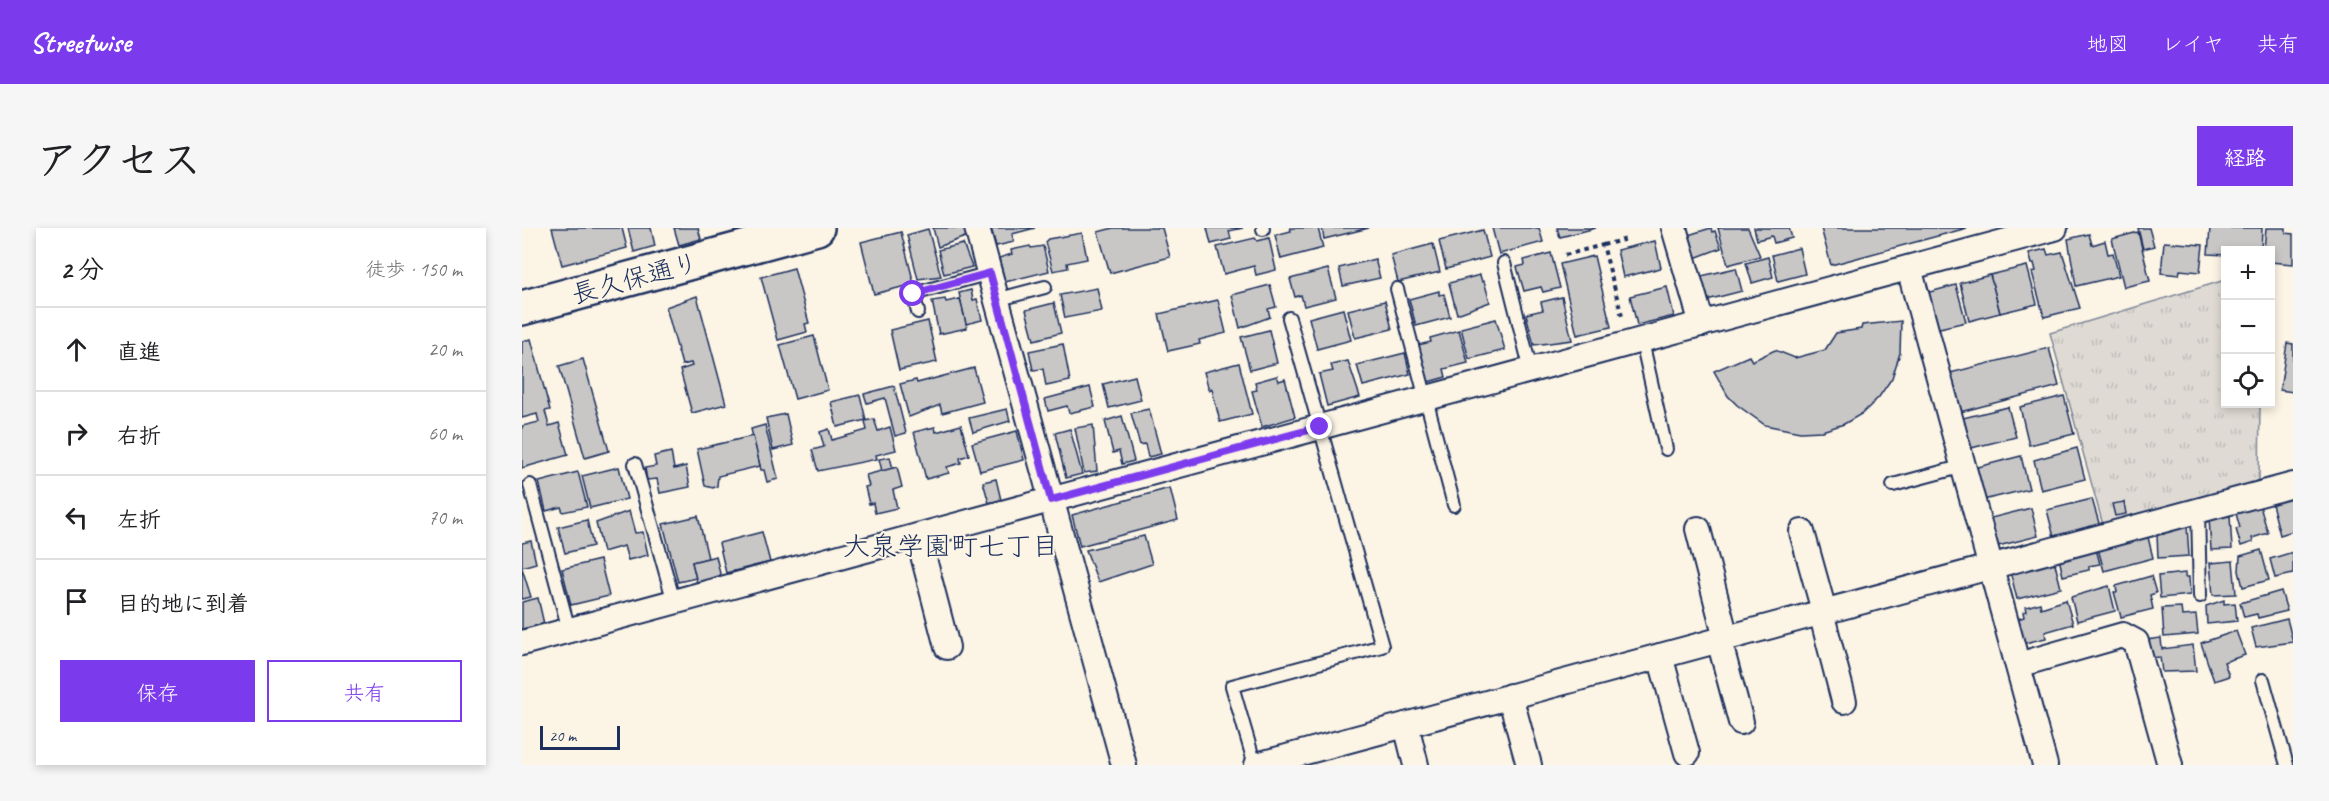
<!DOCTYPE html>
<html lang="ja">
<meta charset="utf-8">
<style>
body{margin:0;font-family:Caveat,"Klee One",sans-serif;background:#f6f6f6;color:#202124}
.controls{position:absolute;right:18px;top:18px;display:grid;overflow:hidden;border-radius:0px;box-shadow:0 3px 9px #0003}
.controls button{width:54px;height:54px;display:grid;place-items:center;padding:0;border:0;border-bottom:2px solid #e0e0e0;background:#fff;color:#202124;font:30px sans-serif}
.scale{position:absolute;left:18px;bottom:15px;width:80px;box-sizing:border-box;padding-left:6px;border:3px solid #1b2f5e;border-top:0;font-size:16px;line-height:21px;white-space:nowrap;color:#1b2f5e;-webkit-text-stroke:4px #fcf5e5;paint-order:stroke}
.stop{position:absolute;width:18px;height:18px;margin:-14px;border:4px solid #7c3aed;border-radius:50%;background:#fff}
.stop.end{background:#7c3aed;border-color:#fff;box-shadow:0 2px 6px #0008}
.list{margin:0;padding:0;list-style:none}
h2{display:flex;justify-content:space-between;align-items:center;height:78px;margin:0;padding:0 24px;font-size:26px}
h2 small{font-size:20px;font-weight:400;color:#757577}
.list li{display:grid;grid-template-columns:39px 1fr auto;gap:18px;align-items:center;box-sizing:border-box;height:84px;padding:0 24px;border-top:2px solid #e0e0e0}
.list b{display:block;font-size:22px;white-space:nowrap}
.list em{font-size:20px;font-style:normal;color:#757577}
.actions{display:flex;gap:12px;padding:18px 24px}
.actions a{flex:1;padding:14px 0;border:2px solid #7c3aed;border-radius:0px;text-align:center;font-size:21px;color:#7c3aed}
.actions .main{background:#7c3aed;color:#fff}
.icon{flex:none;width:33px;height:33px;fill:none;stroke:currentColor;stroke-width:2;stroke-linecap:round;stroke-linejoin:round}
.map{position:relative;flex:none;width:1771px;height:537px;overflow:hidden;border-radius:0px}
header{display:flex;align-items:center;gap:36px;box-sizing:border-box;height:84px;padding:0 30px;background:#7c3aed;color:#fff}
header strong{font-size:28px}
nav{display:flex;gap:33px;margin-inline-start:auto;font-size:21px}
.intro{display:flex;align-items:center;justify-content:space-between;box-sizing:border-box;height:144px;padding:0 36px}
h1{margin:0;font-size:42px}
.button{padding:15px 27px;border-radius:0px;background:#7c3aed;color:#fff;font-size:21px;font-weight:700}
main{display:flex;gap:36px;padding:0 36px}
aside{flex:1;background:#fff;border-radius:0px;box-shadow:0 3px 9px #0003}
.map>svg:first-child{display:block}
.park{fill:url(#park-tufts);stroke:#7d8599;stroke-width:1.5}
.building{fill:#c8c7c6;stroke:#1b2f5e;stroke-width:1.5}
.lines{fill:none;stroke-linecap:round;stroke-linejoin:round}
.lane-casing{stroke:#1b2f5e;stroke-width:16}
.street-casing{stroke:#1b2f5e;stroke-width:28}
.secondary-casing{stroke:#1b2f5e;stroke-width:38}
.path{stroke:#1b2f5e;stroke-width:4;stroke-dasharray:4.5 4.5;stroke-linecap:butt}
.lane{stroke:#fcf5e5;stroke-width:12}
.street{stroke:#fcf5e5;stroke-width:24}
.secondary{stroke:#fcf5e5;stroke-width:33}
.route{stroke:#7c3aed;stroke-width:8}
.labels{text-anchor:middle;stroke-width:4.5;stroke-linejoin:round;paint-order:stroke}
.street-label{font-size:26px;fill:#1b2f5e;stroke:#fcf5e5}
.neighbourhood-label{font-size:27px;fill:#1b2f5e;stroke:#fcf5e5}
</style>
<header>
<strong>Streetwise</strong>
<nav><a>地図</a><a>レイヤ</a><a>共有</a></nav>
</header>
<div class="intro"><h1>アクセス</h1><a class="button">経路</a></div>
<main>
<aside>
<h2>2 分<small>徒歩 · 150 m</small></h2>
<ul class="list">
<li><svg class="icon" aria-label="ahead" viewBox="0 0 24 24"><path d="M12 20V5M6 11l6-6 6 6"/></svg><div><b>直進</b></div><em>20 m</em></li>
<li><svg class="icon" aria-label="right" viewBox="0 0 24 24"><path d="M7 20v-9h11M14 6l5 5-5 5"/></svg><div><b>右折</b></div><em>60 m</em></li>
<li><svg class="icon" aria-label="left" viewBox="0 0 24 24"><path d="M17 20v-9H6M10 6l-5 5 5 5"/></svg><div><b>左折</b></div><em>70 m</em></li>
<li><svg class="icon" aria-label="arrive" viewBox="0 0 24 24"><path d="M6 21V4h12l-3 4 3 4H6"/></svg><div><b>目的地に到着</b></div></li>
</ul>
<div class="actions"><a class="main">保存</a><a>共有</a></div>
</aside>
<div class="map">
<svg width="1771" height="537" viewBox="0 0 1771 537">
<defs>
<pattern id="park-tufts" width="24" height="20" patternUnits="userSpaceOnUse" patternTransform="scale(1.5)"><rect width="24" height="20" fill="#dfdbd4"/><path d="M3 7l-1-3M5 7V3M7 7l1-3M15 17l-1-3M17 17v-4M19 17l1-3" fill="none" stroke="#bfbcb8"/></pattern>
</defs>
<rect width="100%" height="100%" fill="#fcf5e5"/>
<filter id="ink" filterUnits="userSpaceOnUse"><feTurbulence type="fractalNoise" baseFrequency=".0167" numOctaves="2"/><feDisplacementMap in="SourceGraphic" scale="12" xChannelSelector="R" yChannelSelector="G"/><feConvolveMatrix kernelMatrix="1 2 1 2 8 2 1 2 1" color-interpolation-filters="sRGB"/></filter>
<g filter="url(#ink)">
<!-- park -->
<polygon class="park" points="1703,52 1704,176 1738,176 1737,255 1581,297 1528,105"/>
<!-- building -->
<g class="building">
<polygon points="30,0 100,0 105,20 40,37"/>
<polygon points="106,0 129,0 133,18 112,24"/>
<polygon points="152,0 176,0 179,11 157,17"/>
<polygon points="411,0 444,0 446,8 416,19"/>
<polygon points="469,0 513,0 490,6 492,14 474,18"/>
<polygon points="591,0 640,0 648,29 588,45 576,4"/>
<polygon points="685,0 721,0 707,3 709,11 689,16"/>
<polygon points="768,0 796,0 801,20 759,31 753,7 769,3"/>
<polygon points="800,0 847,0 802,11"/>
<polygon points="970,0 1017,0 1021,14 977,26"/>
<polygon points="1035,0 1074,0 1038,9"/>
<polygon points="1189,0 1190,4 1193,3 1199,20 1170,31 1163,8"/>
<polygon points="1196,0 1226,0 1238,28 1206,37"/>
<polygon points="1232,0 1267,0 1270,10 1252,15 1250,8 1235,12"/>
<polygon points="1299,0 1445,0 1309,37"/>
<polygon points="1616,0 1627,0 1632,18 1621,21"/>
<polygon points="1688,0 1740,0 1739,22 1704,22 1704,27 1686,26"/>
<polygon points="1744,0 1764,0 1764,5 1771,6 1771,36 1748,34 1748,22 1742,22"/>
<polygon points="406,1 419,48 396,51 385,7"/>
<polygon points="961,2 968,29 924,41 917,13"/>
<polygon points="379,4 392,56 352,66 339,14"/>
<polygon points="1616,4 1628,53 1602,59 1590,11"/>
<polygon points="560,5 565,31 545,35 546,40 531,43 523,14 526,11"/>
<polygon points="1567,6 1570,17 1583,13 1586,26 1591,25 1597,48 1554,58 1546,11"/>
<polygon points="733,10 735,13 747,10 754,42 734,47 732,38 702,46 695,19"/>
<polygon points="1133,13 1139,40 1101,49 1095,22"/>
<polygon points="1642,14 1681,17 1678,44 1658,42 1657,47 1639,45"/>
<polygon points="441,16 450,39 422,46 416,22"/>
<polygon points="911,16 918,44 876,54 869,27"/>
<polygon points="508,18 509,20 521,18 527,43 483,54 477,30 490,26 489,22"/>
<polygon points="1277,20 1283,46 1256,53 1250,27"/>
<polygon points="1524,21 1526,27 1540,24 1558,80 1522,89 1510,44 1514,43 1512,35 1510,36 1507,25"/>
<polygon points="1029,25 1038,60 1021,64 1019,59 1002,63 995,39 1003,37 1002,32"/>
<polygon points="1072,28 1089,99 1055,107 1038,36"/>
<polygon points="1246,29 1251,49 1230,55 1224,35"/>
<polygon points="853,31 858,50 821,58 817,40"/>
<polygon points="1505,38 1515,76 1478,85 1468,47"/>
<polygon points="272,40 287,95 283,96 285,104 256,112 239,49"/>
<polygon points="1214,40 1220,63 1181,73 1175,49"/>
<polygon points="806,41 814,70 782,78 779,67 773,69 768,51"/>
<polygon points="958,47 960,54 962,53 968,74 935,86 927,55"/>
<polygon points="1468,47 1478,85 1447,93 1438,55"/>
<polygon points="748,57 754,79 746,81 748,89 718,100 710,67"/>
<polygon points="1434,57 1444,94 1413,101 1404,65"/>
<polygon points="1145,59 1152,88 1115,97 1108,68"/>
<polygon points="575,60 580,83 543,90 538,67"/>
<polygon points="449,62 451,72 455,71 460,92 444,96 437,65"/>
<polygon points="917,63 917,67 922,66 928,89 894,98 887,71"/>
<polygon points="175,68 204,176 170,185 158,142 170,138 169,135 160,137 144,79"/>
<polygon points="1040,69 1050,112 1012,117 1004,86 1021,82 1019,74"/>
<polygon points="423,71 424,74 438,71 445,100 417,106 410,73"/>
<polygon points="696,72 704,105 677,112 678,116 646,123 637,86"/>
<polygon points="863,73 870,101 833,110 826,82"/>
<polygon points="532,75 539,105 512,112 504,82"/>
<polygon points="821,81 829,112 795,121 787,90"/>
<polygon points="974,91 983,122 947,131 939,100"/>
<polygon points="406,93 415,134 377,142 368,102"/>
<polygon points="1379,93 1378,125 1370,150 1357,169 1341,185 1322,196 1300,203 1278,204 1243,197 1215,177 1206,168 1192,143 1227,128 1230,133 1253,122 1273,130 1303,122 1314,105 1339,101 1340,97"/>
<polygon points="747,102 755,135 728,142 719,109"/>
<polygon points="937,102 946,135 922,141 924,149 906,154 896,117 909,114 908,110"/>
<polygon points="292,108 306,162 273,171 258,117"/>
<polygon points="9,111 28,182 23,183 27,198 37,195 46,227 0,240 0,198 17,194 15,186 0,190 0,113"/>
<polygon points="1765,115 1771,116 1771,164 1758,162"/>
<polygon points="541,116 548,153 524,158 521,141 511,142 507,123"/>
<polygon points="1527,120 1537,158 1438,184 1428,145"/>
<polygon points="883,125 888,146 841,158 835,137"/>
<polygon points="61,131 87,223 63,230 37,138"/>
<polygon points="826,133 838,169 805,178 797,146 811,143 809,137"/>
<polygon points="717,135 730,186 698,194 690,161 687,162 682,144"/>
<polygon points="452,140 461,174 420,185 418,177 387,189 378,156 394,152 395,155"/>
<polygon points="613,148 619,172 587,180 581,156"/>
<polygon points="755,148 757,153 763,151 773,189 740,199 730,163 735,162 733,154"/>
<polygon points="372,158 384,205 373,208 363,170 345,175 342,166"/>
<polygon points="568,159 573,179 547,185 545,178 526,183 523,171"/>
<polygon points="338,167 344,192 315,199 309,174"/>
<polygon points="1542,168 1552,206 1507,217 1498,179"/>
<polygon points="1486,179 1494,209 1445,221 1437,191"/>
<polygon points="485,181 488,193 451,204 447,190"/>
<polygon points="627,181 639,226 626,229 623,216 618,217 609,185"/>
<polygon points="264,186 271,217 251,222 244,190"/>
<polygon points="600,188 612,233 600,236 597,223 591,225 583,193"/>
<polygon points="352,191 356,203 368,199 374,222 354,227 355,231 296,243 290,222 302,219 298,204 307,201 310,212 345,202 343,193"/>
<polygon points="243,197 256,251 245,254 242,242 239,242 229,201"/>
<polygon points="439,197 447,227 438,230 439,235 425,239 427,245 404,251 392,204 413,199 414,204"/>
<polygon points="571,197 575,243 562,245 553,200"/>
<polygon points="548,201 560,246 544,250 533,205"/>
<polygon points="495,203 502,232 458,243 450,215"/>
<polygon points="231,208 238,238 196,248 195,258 191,260 183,258 175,221"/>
<polygon points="1555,220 1563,251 1519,262 1512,232"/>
<polygon points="149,224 152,241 164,238 168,259 138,265 135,251 125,252 123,240 134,238 132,228"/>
<polygon points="1499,228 1507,261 1461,272 1452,240"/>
<polygon points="368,229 371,241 360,243 357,231"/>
<polygon points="97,239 105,271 68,280 60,248"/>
<polygon points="375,239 380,259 371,262 375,280 353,285 351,275 347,276 343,259 347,258 344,247"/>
<polygon points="56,244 65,279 41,284 39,279 24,283 17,254"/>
<polygon points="474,251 479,272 467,275 461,254"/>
<polygon points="648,260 656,292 558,318 550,287"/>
<polygon points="1771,267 1771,303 1758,307 1748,268"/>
<polygon points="1570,271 1579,302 1533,313 1525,282"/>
<polygon points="1602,274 1604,286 1593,288 1590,276"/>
<polygon points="1737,275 1746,305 1730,310 1731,314 1719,318 1714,301 1718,300 1713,282"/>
<polygon points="1509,280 1516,308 1476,318 1469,290"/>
<polygon points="107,283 113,305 121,304 126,327 106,332 102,318 81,324 74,295"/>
<polygon points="176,288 186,330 170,334 174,350 156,354 141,296"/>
<polygon points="1708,288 1710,321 1689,322 1687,289"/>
<polygon points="65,292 71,318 43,325 36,299"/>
<polygon points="1665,298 1667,328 1636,330 1635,306 1642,306 1642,300"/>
<polygon points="1624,301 1631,330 1582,343 1574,313"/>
<polygon points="240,304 248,334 204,345 197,315"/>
<polygon points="622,308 630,336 576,354 564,322"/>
<polygon points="9,313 14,335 0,339 0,315"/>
<polygon points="1573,317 1578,336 1567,338 1567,342 1541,348 1536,326"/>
<polygon points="1739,322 1747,352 1721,359 1717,343 1718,328"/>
<polygon points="1771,324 1771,346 1753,350 1748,331"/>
<polygon points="194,328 199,350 175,355 170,334"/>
<polygon points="1531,328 1539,360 1495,371 1487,339"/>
<polygon points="78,332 87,368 49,377 40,341"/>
<polygon points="1711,333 1714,366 1691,367 1688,335"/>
<polygon points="0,340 9,369 0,371"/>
<polygon points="1663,345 1663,349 1667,349 1668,367 1638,370 1636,348"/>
<polygon points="1629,348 1634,365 1628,367 1631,381 1599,389 1592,364 1595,364 1594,358"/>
<polygon points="1587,358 1593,383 1555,393 1549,369"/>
<polygon points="1759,363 1765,383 1736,390 1735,386 1722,389 1718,375"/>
<polygon points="16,370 22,396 0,401 0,374"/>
<polygon points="1544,372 1551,396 1523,404 1524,410 1503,415 1496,391 1502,389 1501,384 1505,383 1504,379 1518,375 1519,380"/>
<polygon points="1702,372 1702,376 1713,375 1715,393 1685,396 1684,378"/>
<polygon points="1659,379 1660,388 1674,387 1676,406 1642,409 1640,380"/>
<polygon points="1765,391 1771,414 1734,419 1729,400"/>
<polygon points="1714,403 1723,427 1702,434 1707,448 1692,453 1679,415"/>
<polygon points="1639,410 1640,421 1671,417 1674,443 1640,444 1638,429 1627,430 1624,412"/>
</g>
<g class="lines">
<defs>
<g id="lane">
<polyline points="741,0 741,1"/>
<polyline points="982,35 1009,143"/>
<polyline points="875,61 932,277"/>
<polyline points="474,72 523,59"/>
<polyline points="396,84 391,66 468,45"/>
<polyline points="1120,113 1144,221"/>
<polyline points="113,236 152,374"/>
<polyline points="8,257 47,402"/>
<polyline points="1371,257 1442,238"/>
<polyline points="1676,283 1678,368"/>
<polyline points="1741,452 1765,537"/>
<polyline points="733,537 710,458 860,418 767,90"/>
</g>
<g id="street">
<polyline points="455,0 602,537"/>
<polyline points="1152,0 1180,96"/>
<polyline points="1387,40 1523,537"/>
<polyline points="1176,301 1204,410"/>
<polyline points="1280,304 1302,383"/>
<polyline points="396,308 425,419"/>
<polyline points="1299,384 1322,473"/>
<polyline points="1197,412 1219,494"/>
<polyline points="0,415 1533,0"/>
<polyline points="1138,428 1165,525"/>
<polyline points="1496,437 1601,407 1614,414 1648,537"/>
<polyline points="988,468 1007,537"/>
<polyline points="884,497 894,537"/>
<polyline points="735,537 1771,257"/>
</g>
<polyline id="secondary" points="0,80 295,0"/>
</defs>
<!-- lane casing -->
<use href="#lane" class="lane-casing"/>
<!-- street casing -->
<use href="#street" class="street-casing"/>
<!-- secondary casing -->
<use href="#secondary" class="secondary-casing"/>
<!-- path -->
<g class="path">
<polyline points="1081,17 1105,11"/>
<polyline points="1043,27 1081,17 1101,92"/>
</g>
<!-- lane -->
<use href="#lane" class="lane"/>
<!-- street -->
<use href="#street" class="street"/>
<!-- secondary -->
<use href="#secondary" class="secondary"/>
</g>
</g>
<g class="lines" filter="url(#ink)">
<!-- route -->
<polyline class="route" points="391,66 468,45 529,272 798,199"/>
</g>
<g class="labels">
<!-- street labels -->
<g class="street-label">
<text transform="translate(113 50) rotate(-15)" y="9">長久保通り</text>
</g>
<!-- neighbourhood labels -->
<g class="neighbourhood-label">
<text x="429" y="327">大泉学園町七丁目</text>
</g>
</g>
</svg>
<div class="controls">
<button>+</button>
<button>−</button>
<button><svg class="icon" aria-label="locate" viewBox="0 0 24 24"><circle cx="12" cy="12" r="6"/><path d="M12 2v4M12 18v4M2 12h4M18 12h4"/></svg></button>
</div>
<div class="scale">20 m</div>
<div class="stop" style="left:391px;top:66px"></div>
<div class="stop end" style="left:798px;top:199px"></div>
</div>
</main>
